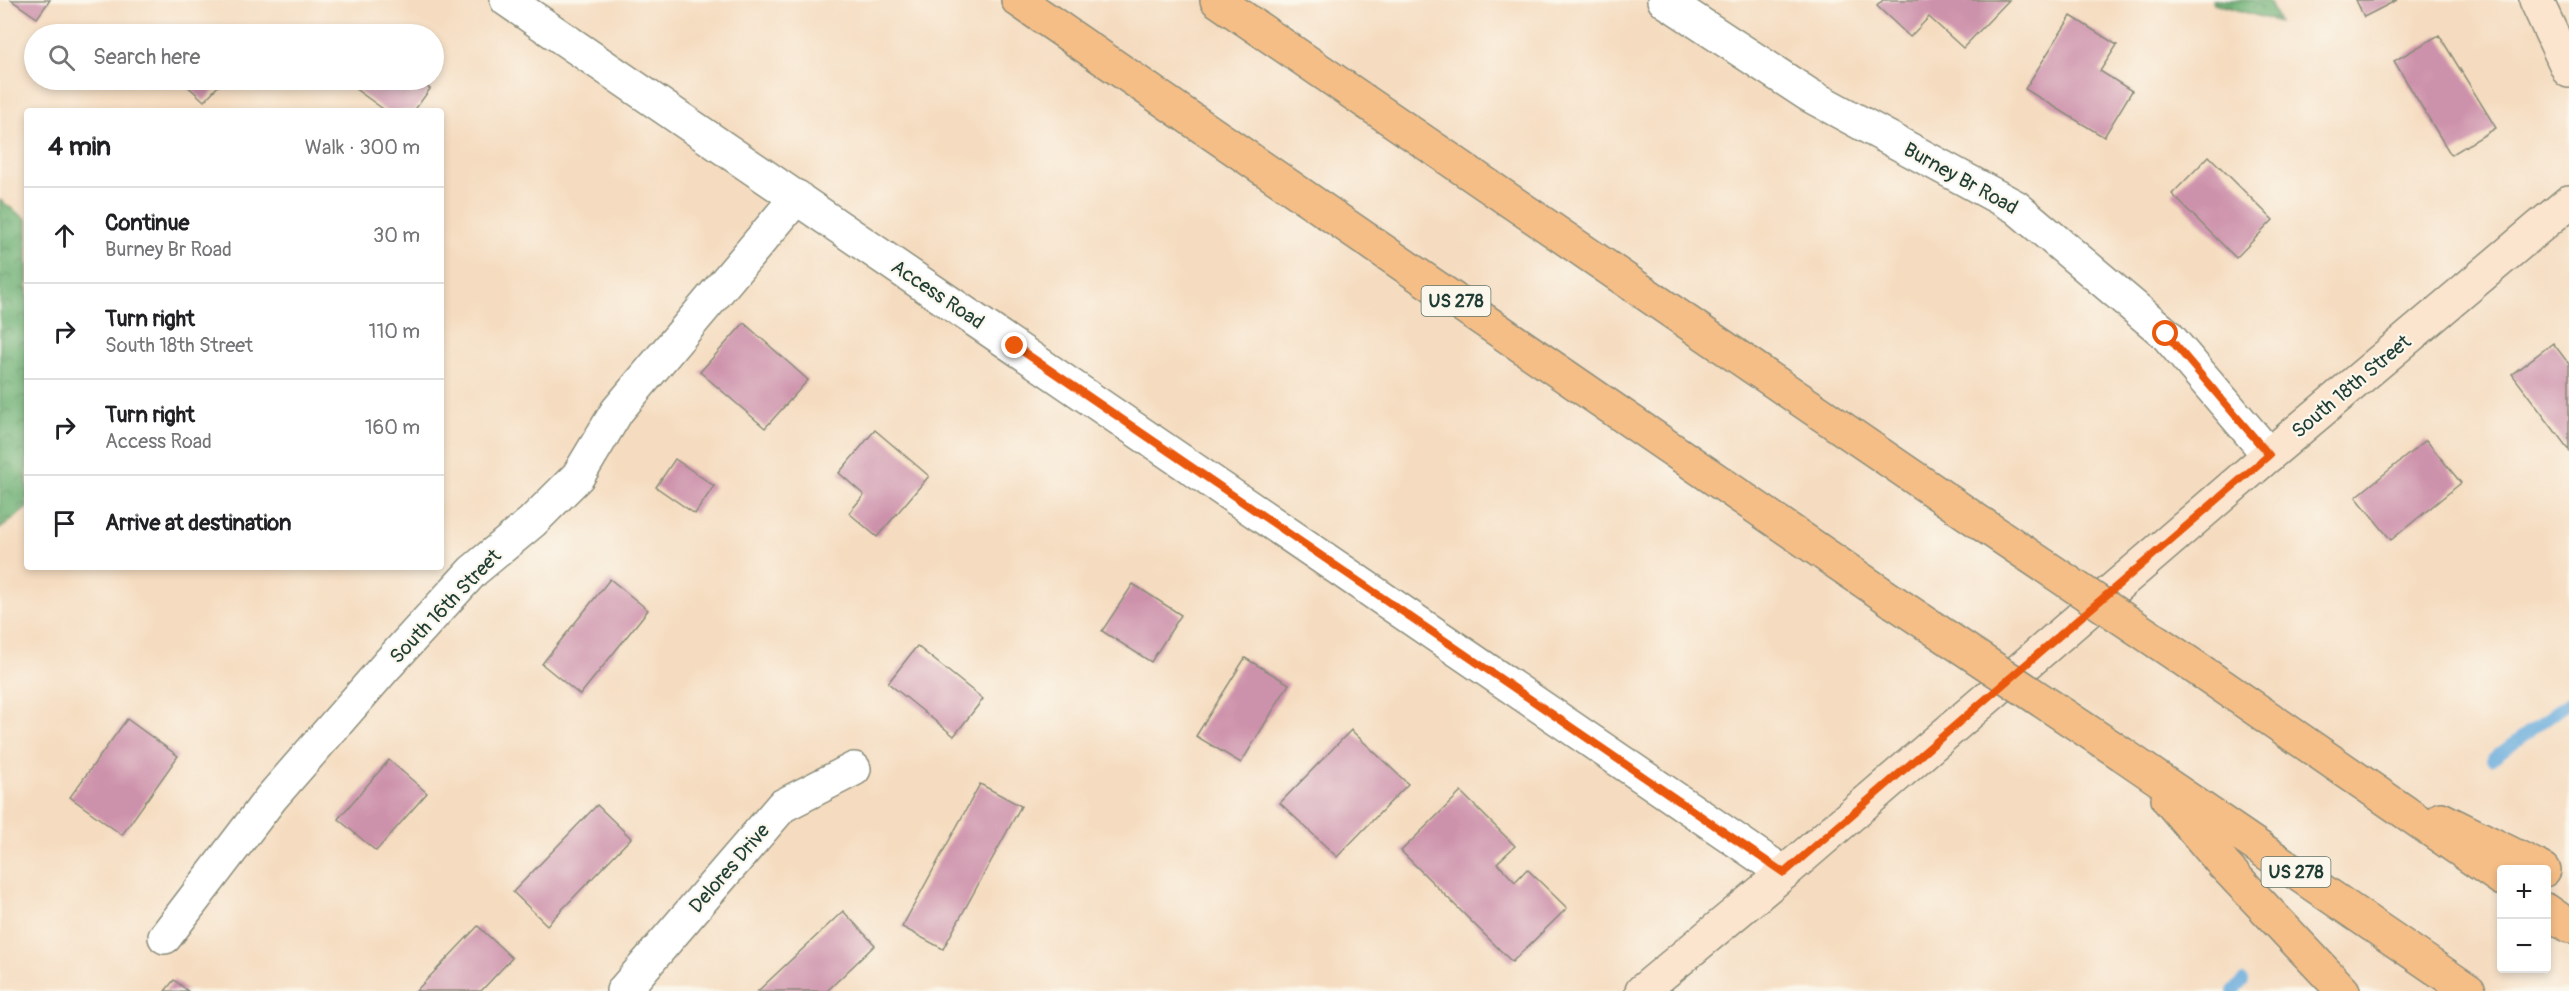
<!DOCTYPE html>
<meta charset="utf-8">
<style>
body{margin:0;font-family:Pangolin,sans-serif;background:#f2f2f2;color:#202124}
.controls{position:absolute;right:18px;bottom:18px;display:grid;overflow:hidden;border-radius:6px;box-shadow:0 3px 9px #0003}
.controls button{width:54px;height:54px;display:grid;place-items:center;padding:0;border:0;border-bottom:2px solid #e0e0e0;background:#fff;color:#202124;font:30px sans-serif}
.stop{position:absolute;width:18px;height:18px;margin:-14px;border:4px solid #ea580c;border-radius:50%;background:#fff}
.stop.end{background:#ea580c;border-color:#fff;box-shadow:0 2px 6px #0008}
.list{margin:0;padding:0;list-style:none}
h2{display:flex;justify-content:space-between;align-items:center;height:78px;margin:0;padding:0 24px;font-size:26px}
h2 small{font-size:20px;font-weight:400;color:#757577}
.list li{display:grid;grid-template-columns:39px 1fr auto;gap:18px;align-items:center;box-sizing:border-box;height:96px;padding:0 24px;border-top:2px solid #e0e0e0}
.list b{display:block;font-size:22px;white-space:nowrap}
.list p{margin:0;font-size:20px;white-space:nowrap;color:#757577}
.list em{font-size:20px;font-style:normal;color:#757577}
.icon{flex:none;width:33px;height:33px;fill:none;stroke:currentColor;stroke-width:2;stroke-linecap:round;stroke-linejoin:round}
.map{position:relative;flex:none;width:2569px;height:991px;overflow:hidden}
.search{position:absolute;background:#fff;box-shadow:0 3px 9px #0003;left:24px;top:24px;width:420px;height:66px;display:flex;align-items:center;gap:15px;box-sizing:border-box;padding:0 21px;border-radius:33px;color:#757577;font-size:22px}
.panel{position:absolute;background:#fff;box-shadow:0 3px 9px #0003;left:24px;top:108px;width:420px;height:462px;border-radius:6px}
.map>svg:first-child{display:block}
.forest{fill:url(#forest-crowns);stroke:#467654;stroke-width:1.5}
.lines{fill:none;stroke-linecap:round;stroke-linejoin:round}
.stream{stroke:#67abdc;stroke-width:12}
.building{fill:#cd92ab}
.street-casing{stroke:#8a8c7a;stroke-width:36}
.secondary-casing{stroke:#8a8c7a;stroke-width:36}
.highway-casing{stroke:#8a8c7a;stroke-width:36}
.street{stroke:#fff;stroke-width:33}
.secondary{stroke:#fbe5cf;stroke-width:33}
.highway{stroke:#f6be87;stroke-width:33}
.highway-bridge-casing{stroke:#8a8c7a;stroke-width:36;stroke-linecap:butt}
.highway-bridge{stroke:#f6be87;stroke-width:33}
.route{stroke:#ea580c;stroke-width:8}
.labels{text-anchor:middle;stroke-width:4.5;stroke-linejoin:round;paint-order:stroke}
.shield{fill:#fbf7ec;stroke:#61756b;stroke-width:1.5}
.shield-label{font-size:18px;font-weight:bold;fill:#1f3d34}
.street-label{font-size:20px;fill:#1f3d34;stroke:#fbf7ec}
</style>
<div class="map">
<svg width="2569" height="991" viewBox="0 0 2569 991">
<defs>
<pattern id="forest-crowns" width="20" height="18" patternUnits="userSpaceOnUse" patternTransform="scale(1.5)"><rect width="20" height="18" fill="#6eb074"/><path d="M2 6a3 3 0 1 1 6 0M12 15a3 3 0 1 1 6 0" fill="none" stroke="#5a9060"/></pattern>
</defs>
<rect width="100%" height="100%" fill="#fbf7ec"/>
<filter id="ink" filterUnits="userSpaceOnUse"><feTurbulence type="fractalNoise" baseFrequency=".0167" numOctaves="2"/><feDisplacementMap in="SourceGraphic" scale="12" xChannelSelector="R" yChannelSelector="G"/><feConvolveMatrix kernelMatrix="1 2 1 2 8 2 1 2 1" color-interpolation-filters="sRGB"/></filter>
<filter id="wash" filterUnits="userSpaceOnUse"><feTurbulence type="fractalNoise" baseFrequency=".008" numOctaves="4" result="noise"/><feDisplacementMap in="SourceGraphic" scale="24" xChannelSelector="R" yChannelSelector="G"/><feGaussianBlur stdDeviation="1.35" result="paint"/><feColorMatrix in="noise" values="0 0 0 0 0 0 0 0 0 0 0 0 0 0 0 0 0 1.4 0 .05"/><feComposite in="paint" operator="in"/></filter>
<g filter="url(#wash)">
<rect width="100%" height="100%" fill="#f5dcc0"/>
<!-- forest -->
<g class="forest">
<polygon points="2212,0 2269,0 2279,22 2214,3"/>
<polygon points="0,200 27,220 27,508 0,529"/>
</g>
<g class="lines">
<!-- stream -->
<g class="stream">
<polyline points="2492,759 2569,702"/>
<polyline points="2233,991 2243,981"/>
</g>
</g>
<g id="blocks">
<!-- building -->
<g class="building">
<polygon points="11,0 50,0 37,18"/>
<polygon points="1883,0 2009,0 1963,48 1929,17 1910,37 1877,6"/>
<polygon points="2356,0 2397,0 2364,17"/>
<polygon points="2071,16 2117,45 2100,71 2132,91 2104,137 2025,89"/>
<polygon points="2439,35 2496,128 2451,155 2394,61"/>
<polygon points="181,80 224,80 204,101"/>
<polygon points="343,80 418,80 430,89 414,111 386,111"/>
<polygon points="2209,156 2273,220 2236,258 2172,194"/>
<polygon points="744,323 808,380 765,428 700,372"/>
<polygon points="2553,343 2569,364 2569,450 2512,374"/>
<polygon points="875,430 929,476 877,537 849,513 864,495 839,473"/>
<polygon points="2426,440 2461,483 2391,540 2356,497"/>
<polygon points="675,459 714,486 695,514 656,487"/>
<polygon points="610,579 648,610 580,695 542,664"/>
<polygon points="1133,584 1181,615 1151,662 1102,631"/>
<polygon points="917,646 983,699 954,736 888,683"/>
<polygon points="1245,658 1289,684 1241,763 1196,736"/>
<polygon points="127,719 178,756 122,835 70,797"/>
<polygon points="1351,730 1408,784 1337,857 1280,803"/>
<polygon points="389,760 427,793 376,851 338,819"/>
<polygon points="980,784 1021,806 943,949 902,927"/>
<polygon points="1461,792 1515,846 1497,863 1515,882 1527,869 1567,908 1512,962 1401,851"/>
<polygon points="597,805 631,838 547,925 513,892"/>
<polygon points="843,911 875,945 827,991 758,991"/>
<polygon points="478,926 512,958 481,991 416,991"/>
<polygon points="174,980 188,991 165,991"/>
</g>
</g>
</g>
<g filter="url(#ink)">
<use href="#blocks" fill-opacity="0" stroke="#8a8c7a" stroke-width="1.5"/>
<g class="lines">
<defs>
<g id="street">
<polyline points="507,0 1784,873"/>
<polyline points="1664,0 1809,95 2016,207 2166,334 2269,455"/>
<polyline points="165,937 271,798 387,665 473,571 532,522 578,476 617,411 797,197"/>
<polyline points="623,991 782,806 854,769"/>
</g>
<g id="secondary">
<polyline points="2536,0 2569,71"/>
<polyline points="1642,991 1784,873 2269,455 2569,202"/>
</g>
<g id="highway">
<polyline points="1018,0 1894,602"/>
<polyline points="1217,0 1982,524"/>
<polyline points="2205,674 2502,879"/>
<polyline points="2122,754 2469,991"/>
<polyline points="2168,799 2224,865 2343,991"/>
<polyline points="2441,819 2544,870"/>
<polyline points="2546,910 2569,926"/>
</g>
</defs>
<!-- street casing -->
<use href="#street" class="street-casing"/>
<!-- secondary casing -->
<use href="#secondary" class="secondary-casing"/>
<!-- highway casing -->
<use href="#highway" class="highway-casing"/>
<!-- street -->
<use href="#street" class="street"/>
<!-- secondary -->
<use href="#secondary" class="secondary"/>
<!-- highway -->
<use href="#highway" class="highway"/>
<defs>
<g id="highway-bridge">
<polyline points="1982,524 2205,674"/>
<polyline points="1894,602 2122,754"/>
</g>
</defs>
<!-- highway-bridge casing -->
<use href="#highway-bridge" class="highway-bridge-casing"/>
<!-- highway-bridge -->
<use href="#highway-bridge" class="highway-bridge"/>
</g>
</g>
<g class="lines" filter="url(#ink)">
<!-- route -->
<polyline class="route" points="1015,346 1784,873 2269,455 2166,334"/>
</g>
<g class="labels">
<!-- shield labels -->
<g class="shield">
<rect x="1421.5" y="286" width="69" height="30" rx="4.5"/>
<rect x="2261.5" y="857" width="69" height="30" rx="4.5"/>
</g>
<g class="shield-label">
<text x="1456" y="307">US 278</text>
<text x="2296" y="878">US 278</text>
</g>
<!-- street labels -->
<g class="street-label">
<text transform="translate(1961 178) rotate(29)" y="7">Burney Br Road</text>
<text transform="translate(938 294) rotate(34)" y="7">Access Road</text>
<text transform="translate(2351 386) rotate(-40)" y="7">South 18th Street</text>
<text transform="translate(445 606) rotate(-46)" y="7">South 16th Street</text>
<text transform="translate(729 868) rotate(-49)" y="7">Delores Drive</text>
</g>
</g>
</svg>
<div class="controls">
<button>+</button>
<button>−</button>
</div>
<div class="stop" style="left:2166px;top:334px"></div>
<div class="stop end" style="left:1015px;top:346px"></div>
<div class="search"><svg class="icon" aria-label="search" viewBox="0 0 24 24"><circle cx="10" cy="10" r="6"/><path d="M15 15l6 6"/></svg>Search here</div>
<section class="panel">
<h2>4 min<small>Walk · 300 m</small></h2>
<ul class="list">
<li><svg class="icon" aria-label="ahead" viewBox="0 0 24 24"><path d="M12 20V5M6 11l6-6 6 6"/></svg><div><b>Continue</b><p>Burney Br Road</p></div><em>30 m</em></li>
<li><svg class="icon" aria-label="right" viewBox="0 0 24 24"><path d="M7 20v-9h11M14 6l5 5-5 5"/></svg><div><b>Turn right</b><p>South 18th Street</p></div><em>110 m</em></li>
<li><svg class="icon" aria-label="right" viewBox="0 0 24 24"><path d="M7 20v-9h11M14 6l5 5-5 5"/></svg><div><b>Turn right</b><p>Access Road</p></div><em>160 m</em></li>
<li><svg class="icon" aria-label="arrive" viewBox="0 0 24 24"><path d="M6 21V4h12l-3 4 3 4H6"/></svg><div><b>Arrive at destination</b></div></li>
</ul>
</section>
</div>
